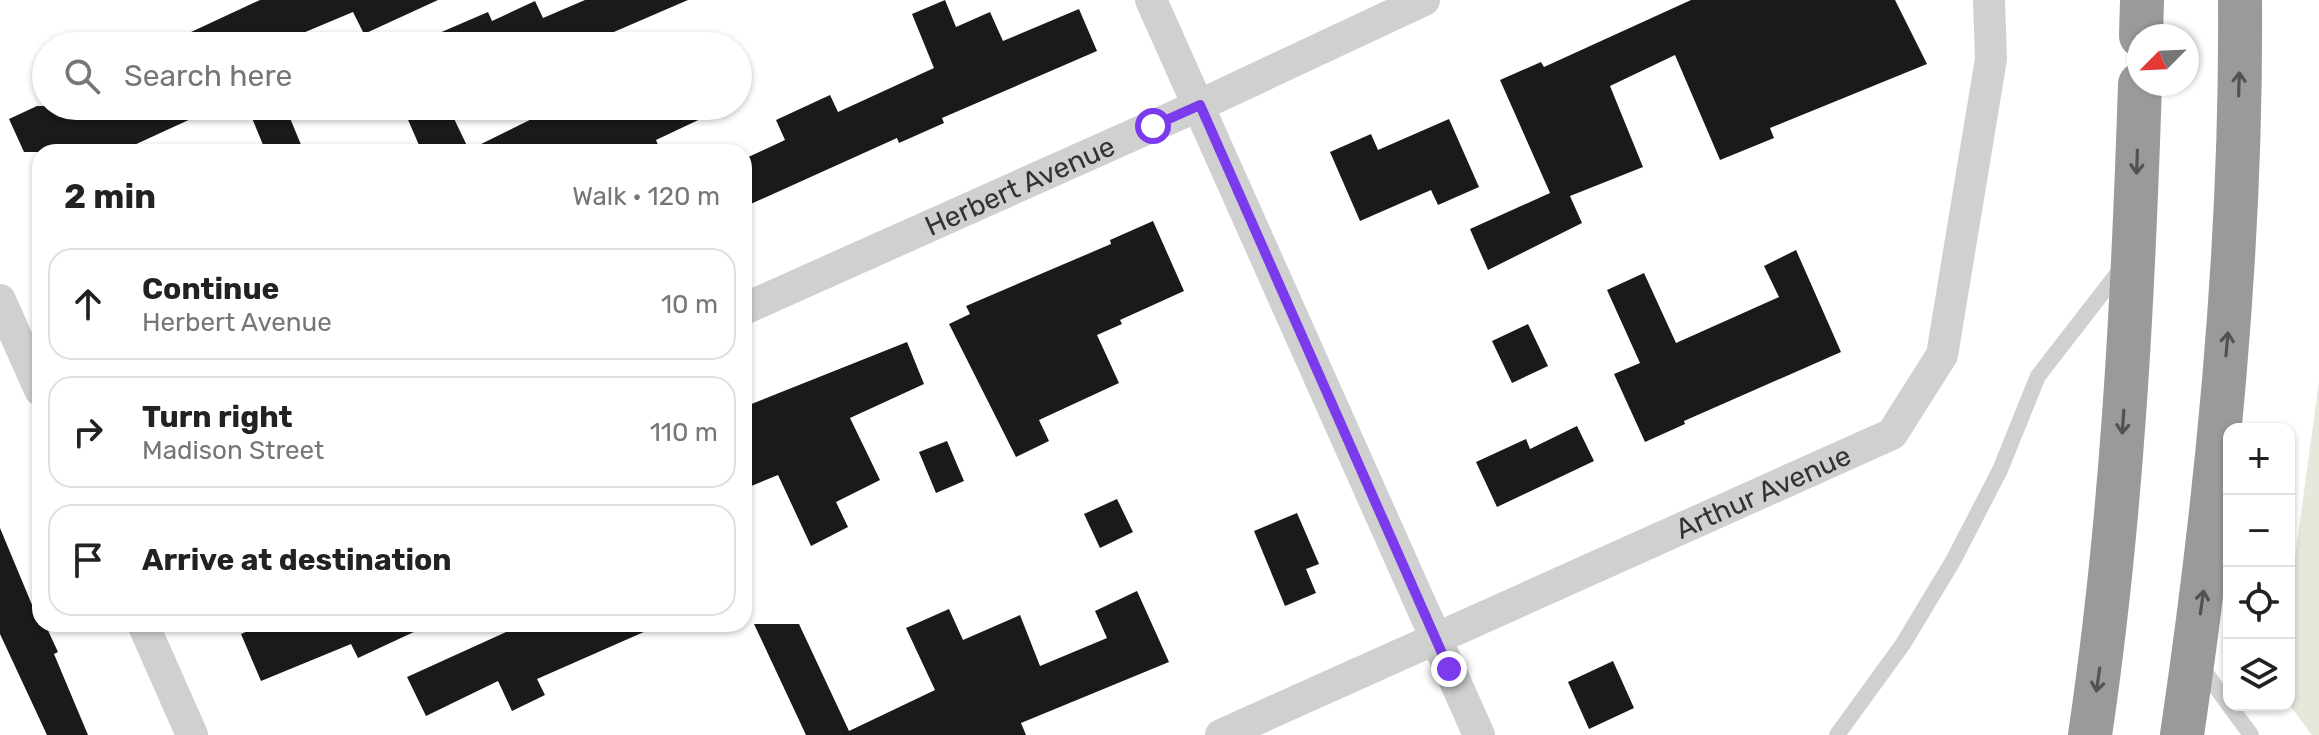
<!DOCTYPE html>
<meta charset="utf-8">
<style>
body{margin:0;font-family:Rubik,sans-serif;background:#f6f6f6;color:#222}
.controls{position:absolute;right:24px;bottom:24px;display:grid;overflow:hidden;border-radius:16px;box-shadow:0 2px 6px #0004}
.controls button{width:72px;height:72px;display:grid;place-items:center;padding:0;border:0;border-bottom:2px solid #e0e0e0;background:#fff;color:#222;font:40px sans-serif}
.compass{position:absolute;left:2127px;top:24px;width:72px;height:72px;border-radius:50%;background:#fff;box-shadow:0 2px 6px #0004;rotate:246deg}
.stop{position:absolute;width:24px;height:24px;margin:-18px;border:6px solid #7c3aed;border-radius:50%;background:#fff}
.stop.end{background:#7c3aed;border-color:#fff;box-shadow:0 2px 8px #0008}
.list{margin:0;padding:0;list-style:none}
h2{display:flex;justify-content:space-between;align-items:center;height:104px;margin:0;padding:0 32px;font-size:34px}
h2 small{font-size:26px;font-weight:400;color:#767676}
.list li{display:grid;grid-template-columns:52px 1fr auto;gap:24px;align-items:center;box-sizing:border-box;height:112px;margin:0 16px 16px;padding:0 16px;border:2px solid #e0e0e0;border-radius:24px}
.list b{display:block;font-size:30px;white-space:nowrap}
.list p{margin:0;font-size:26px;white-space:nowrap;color:#767676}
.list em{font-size:26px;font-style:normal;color:#767676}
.icon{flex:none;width:44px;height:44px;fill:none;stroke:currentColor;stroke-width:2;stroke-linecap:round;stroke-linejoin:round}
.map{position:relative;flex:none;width:2319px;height:735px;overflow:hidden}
.search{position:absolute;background:#fff;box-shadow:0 2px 6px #0004;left:32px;top:32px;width:720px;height:88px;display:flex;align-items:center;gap:20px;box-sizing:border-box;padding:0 28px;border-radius:44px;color:#767676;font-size:30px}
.panel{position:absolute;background:#fff;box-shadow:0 2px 6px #0004;left:32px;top:144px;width:720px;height:488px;border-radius:24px}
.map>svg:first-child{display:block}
.green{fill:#e5e9dc}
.building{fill:#1a1a1a}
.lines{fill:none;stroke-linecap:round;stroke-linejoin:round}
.lane{stroke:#d0d0d0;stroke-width:16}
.street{stroke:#d0d0d0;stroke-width:32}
.highway{stroke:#9a9a9a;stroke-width:44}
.oneway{stroke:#525252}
.route{stroke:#7c3aed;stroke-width:10}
.labels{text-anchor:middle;stroke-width:8;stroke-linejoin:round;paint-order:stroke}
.street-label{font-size:28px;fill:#333;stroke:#fff}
</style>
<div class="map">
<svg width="2319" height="735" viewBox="0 0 2319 735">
<rect width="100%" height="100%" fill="#fff"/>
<!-- green -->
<polygon class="green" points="2319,381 2319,735 2312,735 2289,704 2289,602"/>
<!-- building -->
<g class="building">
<polygon points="260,0 438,0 364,34 353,12 272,46 161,46"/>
<polygon points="585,0 688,0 586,44 582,33 556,46 409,46 488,12 492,21 535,1 543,18"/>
<polygon points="945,0 956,27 990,12 1003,41 1079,9 1097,51 942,118 944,123 899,143 897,138 744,207 744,159 785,140 776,120 830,95 838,112 934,68 912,14"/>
<polygon points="1691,0 1895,0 1927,64 1770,128 1774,138 1720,160 1675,55 1610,86 1643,167 1570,196 1582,223 1488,270 1470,229 1550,193 1500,80 1541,62 1544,67"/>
<polygon points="37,106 219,106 119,152 24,152 9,119"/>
<polygon points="247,106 285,106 304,152 266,152"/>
<polygon points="402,106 448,106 469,150 558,106 728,106 656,140 661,152 422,152"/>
<polygon points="1449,119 1479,187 1438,205 1431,190 1360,221 1330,152 1371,134 1378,150"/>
<polygon points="1153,221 1184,291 1120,320 1122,324 1097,335 1119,383 1039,420 1049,441 1016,457 949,324 970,314 966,306 1111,244 1110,240"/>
<polygon points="1796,250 1841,352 1684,421 1685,424 1645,442 1614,374 1640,363 1607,290 1644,273 1676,343 1779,297 1764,266"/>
<polygon points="1528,324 1548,366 1512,383 1492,341"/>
<polygon points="907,342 924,384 850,418 880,480 836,502 848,527 811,546 778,475 744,489 744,407"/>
<polygon points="1577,426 1594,461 1497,507 1476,462 1526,439 1530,449"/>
<polygon points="947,441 964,481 936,493 919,452"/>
<polygon points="1117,499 1133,532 1100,548 1084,514"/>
<polygon points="1297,513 1319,564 1306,569 1316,593 1285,606 1254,531"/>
<polygon points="0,528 40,624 45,624 58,652 54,654 88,735 47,735 0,634"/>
<polygon points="1137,591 1169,662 1021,723 1026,735 806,735 754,624 799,624 849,731 935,690 906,628 949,609 963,640 1020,615 1040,666 1107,638 1095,611"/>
<polygon points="264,624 431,624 358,658 351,644 261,681 241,634"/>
<polygon points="524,624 662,624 537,679 545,695 512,711 498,681 426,716 407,677"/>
<polygon points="1613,661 1634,708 1589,729 1568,682"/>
</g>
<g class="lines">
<!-- lane -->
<g class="lane">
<polyline points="2199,664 2229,705"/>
<polyline points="2229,705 2251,735"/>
<polyline points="1837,735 1903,644 1953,561 2000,470 2038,376 2121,269"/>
</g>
<!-- street -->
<g class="street">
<polyline points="1151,0 1479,735"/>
<polyline points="0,300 40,390"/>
<path id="s1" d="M744 309 1200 105 1424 0"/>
<polyline points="143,624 192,735"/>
<path id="s2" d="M1221 735 1892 434 1942 355 1991 59 1989 0"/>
</g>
<!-- highway -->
<g class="highway">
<polyline points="2141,36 2142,0"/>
<path d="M2090 735C2122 519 2133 302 2140 84"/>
<path d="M2182 735C2218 492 2242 246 2240 0"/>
</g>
</g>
<!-- one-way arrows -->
<defs><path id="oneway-shaft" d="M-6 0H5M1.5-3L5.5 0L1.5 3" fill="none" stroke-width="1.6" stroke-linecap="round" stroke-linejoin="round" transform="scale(2)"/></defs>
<g class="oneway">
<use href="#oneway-shaft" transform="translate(2239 84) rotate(-88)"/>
<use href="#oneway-shaft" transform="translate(2137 162) rotate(92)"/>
<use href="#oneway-shaft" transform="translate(2227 344) rotate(-85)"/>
<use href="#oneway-shaft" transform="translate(2123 422) rotate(94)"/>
<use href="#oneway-shaft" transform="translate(2202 602) rotate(-82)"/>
<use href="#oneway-shaft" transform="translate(2098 680) rotate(98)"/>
</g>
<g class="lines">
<!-- route -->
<polyline class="route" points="1153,126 1200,105 1449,669"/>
</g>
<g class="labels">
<!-- street labels -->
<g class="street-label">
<text dy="10" stroke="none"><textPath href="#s1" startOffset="302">Herbert Avenue</textPath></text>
<text dy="10" stroke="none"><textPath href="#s2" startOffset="594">Arthur Avenue</textPath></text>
</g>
</g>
</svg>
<div class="controls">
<button>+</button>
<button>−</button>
<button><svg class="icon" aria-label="locate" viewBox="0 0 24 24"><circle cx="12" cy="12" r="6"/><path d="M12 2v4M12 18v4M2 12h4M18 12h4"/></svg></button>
<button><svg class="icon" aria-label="layers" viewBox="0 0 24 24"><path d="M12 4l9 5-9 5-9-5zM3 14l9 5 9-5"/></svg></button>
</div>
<svg class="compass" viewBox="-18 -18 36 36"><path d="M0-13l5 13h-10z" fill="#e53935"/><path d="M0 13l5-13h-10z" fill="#767676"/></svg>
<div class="stop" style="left:1153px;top:126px"></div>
<div class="stop end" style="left:1449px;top:669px"></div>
<div class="search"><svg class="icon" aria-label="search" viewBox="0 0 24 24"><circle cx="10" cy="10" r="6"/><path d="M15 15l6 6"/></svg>Search here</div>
<section class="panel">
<h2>2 min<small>Walk · 120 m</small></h2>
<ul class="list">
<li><svg class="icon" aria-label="ahead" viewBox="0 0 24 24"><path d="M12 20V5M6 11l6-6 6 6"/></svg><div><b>Continue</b><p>Herbert Avenue</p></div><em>10 m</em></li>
<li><svg class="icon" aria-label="right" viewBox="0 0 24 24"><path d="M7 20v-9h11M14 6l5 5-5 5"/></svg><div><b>Turn right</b><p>Madison Street</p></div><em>110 m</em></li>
<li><svg class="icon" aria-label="arrive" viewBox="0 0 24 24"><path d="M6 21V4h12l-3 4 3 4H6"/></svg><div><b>Arrive at destination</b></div></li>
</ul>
</section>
</div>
